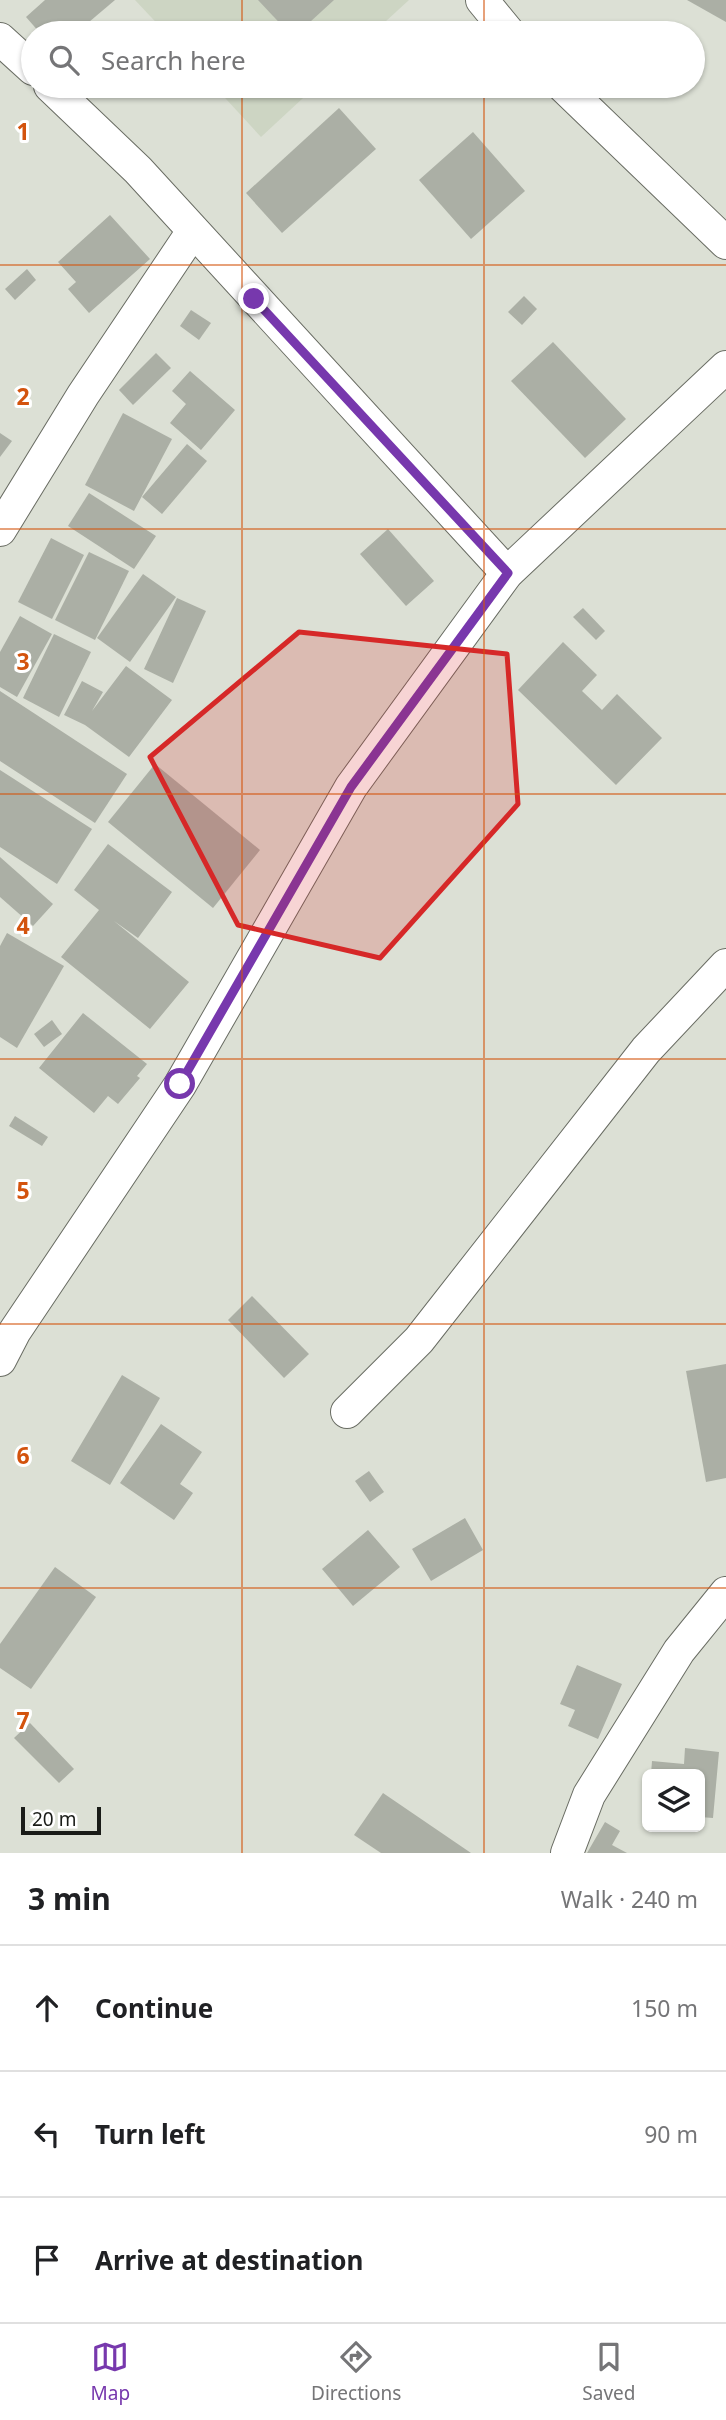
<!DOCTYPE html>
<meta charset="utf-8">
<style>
body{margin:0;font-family:"Noto Sans",sans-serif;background:#f2f2f2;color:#202124}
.controls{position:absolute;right:21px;bottom:21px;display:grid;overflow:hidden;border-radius:10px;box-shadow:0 2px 5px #0004}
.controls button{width:63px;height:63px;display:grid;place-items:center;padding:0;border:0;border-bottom:2px solid #e0e0e0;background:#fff;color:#202124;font:35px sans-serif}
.scale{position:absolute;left:21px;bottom:18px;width:80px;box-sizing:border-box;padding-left:7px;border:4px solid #1a1c18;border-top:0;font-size:19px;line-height:24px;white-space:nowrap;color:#1a1c18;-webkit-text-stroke:5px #fff;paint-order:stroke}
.stop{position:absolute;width:21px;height:21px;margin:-16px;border:5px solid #7738ad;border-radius:50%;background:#fff}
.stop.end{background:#7738ad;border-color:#fff;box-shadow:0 2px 7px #0008}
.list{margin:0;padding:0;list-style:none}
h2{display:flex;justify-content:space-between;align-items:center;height:91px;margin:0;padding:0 28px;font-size:30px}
h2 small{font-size:23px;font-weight:400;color:#757577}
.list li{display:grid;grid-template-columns:46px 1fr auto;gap:21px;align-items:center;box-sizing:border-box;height:126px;padding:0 28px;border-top:2px solid #e0e0e0}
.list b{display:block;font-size:26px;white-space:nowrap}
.list em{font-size:23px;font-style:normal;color:#757577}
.icon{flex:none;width:38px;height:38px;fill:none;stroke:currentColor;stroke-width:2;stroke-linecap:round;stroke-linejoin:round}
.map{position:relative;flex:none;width:726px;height:1853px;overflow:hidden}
.search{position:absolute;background:#fff;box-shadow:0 2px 5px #0004;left:21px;right:21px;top:21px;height:77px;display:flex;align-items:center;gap:18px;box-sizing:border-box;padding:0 24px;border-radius:38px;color:#757577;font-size:26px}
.sheet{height:469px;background:#fff}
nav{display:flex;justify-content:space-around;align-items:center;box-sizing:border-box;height:98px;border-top:2px solid #e0e0e0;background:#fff;font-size:19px;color:#757577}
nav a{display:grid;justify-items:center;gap:4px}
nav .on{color:#7738ad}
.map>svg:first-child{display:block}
.built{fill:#cdd5c3}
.building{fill:#abafa5}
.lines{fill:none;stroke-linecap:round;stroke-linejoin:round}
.minor-casing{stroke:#696c63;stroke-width:34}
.minor{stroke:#fff;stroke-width:32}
.route{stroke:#7738ad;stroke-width:9}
.marked{fill:#d62828;fill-opacity:0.2;stroke:#d62828;stroke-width:5;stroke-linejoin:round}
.grid{fill:none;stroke:#d3530d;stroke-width:2;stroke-opacity:0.55}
.grid-label{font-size:23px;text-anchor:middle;font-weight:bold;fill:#d3530d;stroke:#fff;stroke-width:6;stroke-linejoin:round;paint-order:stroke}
</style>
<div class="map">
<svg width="726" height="1853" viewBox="0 0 726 1853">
<rect width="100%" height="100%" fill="#dce0d5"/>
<!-- built -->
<g class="built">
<polygon points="135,0 409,0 373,33 166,33"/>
<polygon points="214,86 316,86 261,137"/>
</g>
<!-- building -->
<g class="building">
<polygon points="45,0 115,0 76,33 40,33 26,17"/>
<polygon points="258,0 334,0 298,33 289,33"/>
<polygon points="687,0 726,0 726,22"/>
<polygon points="339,108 376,149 282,233 246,193"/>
<polygon points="473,132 525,191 471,239 419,180"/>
<polygon points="110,215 150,259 89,313 68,289 76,282 58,262"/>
<polygon points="27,269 36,280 15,300 5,289"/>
<polygon points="524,296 537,309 522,325 508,312"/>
<polygon points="191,310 211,323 199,340 180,326"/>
<polygon points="553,342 626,419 585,458 511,381"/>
<polygon points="156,353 171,368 133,405 119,390"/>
<polygon points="190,371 235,410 201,450 170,423 186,404 172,391"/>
<polygon points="123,413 172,439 134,511 85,485"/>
<polygon points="0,433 12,441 0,457"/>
<polygon points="187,444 207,461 162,514 142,497"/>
<polygon points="89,493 156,536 134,569 68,526"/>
<polygon points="388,529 434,581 406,606 360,554"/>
<polygon points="51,538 84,555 52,619 18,602"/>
<polygon points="89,552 129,571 95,640 55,620"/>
<polygon points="143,574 176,597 130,662 97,638"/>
<polygon points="177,598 206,611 173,683 144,669"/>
<polygon points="583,608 605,631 596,640 573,617"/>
<polygon points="20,616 52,634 17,697 0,687 0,652"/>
<polygon points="54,634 91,652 59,717 23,698"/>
<polygon points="563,642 597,675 582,691 602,710 617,694 662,738 616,785 518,690"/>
<polygon points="126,666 172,700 129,757 85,725 64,715 82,681 103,692 92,711"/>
<polygon points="0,691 127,774 95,823 0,761"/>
<polygon points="155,764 260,850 213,908 108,822"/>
<polygon points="0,770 92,829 57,884 0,847"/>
<polygon points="108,844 172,892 138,938 114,921 189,982 150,1029 61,957 99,910 74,890"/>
<polygon points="0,857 53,904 33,926 0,897"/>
<polygon points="7,933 64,966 17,1048 0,1037 0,946"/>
<polygon points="83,1013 147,1064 137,1076 140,1078 118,1104 108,1096 94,1113 39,1068"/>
<polygon points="52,1020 62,1034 44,1047 34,1034"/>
<polygon points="15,1116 48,1137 42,1146 9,1126"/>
<polygon points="252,1296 309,1354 284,1378 228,1320"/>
<polygon points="726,1364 726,1478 706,1482 686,1371"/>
<polygon points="122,1375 160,1398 110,1485 71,1461"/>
<polygon points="161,1424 202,1452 180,1484 193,1493 174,1520 120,1483"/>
<polygon points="369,1471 384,1492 370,1502 355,1481"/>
<polygon points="465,1518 483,1550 431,1581 412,1549"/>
<polygon points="368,1530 400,1567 353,1606 322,1569"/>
<polygon points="55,1567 96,1597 31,1689 0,1668 0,1644"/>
<polygon points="577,1665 622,1684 598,1739 568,1726 575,1710 560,1704"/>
<polygon points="30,1723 74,1769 59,1783 14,1738"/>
<polygon points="685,1748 719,1752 713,1818 700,1817 700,1774 651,1774 652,1761 684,1764"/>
<polygon points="383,1793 471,1853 381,1853 354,1835"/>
<polygon points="605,1822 620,1831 612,1845 627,1853 587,1853"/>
</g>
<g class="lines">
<defs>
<g id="minor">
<polyline points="482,0 509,33"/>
<polyline points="0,39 33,69"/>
<polyline points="50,86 138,170 507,573"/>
<polyline points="563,86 726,243"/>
<polyline points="0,530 83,395 193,231"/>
<polyline points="0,1360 15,1331 180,1085 351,787 507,573 726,367"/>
<polyline points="347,1412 419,1340 646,1050 726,965"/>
<polyline points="567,1853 589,1795 679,1651 726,1593"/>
</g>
</defs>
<!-- minor casing -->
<use href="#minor" class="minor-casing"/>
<!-- minor -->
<use href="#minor" class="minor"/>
</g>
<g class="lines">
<!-- route -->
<polyline class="route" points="180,1084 351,787 508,573 254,299"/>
</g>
<!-- marked area -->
<path class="marked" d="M299 632 507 654 518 804 380 958 238 925 150 757Z"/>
<!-- grid -->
<path class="grid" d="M242 0V33M484 0V33M242 86V1853M484 86V1853M0 265H726M0 529H726M0 794H726M0 1059H726M0 1324H726M0 1588H726"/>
<g class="grid-label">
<text x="23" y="140">1</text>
<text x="23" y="405">2</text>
<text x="23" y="670">3</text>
<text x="23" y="934">4</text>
<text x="23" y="1199">5</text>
<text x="23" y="1464">6</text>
<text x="23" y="1729">7</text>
</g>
</svg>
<div class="controls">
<button><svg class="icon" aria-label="layers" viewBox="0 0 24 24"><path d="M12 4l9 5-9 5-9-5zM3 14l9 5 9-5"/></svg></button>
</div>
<div class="scale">20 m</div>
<div class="stop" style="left:180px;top:1084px"></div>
<div class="stop end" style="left:254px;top:299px"></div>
<div class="search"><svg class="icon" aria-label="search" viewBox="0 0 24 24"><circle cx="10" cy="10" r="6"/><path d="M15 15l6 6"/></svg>Search here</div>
</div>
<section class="sheet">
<h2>3 min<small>Walk · 240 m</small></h2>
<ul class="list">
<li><svg class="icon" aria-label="ahead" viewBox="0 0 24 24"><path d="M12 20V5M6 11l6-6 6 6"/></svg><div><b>Continue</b></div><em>150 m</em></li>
<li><svg class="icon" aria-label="left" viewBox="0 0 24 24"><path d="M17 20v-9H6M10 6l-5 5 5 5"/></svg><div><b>Turn left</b></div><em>90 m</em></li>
<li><svg class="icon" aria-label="arrive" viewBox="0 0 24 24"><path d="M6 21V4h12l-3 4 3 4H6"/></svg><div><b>Arrive at destination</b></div></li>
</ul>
</section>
<nav>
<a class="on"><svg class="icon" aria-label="map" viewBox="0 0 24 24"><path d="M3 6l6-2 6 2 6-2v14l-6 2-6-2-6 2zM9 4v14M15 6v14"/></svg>Map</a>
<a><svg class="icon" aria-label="directions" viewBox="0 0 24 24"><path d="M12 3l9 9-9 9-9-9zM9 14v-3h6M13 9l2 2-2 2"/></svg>Directions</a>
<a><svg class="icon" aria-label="saved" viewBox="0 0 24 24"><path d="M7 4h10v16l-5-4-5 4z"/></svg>Saved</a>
</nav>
